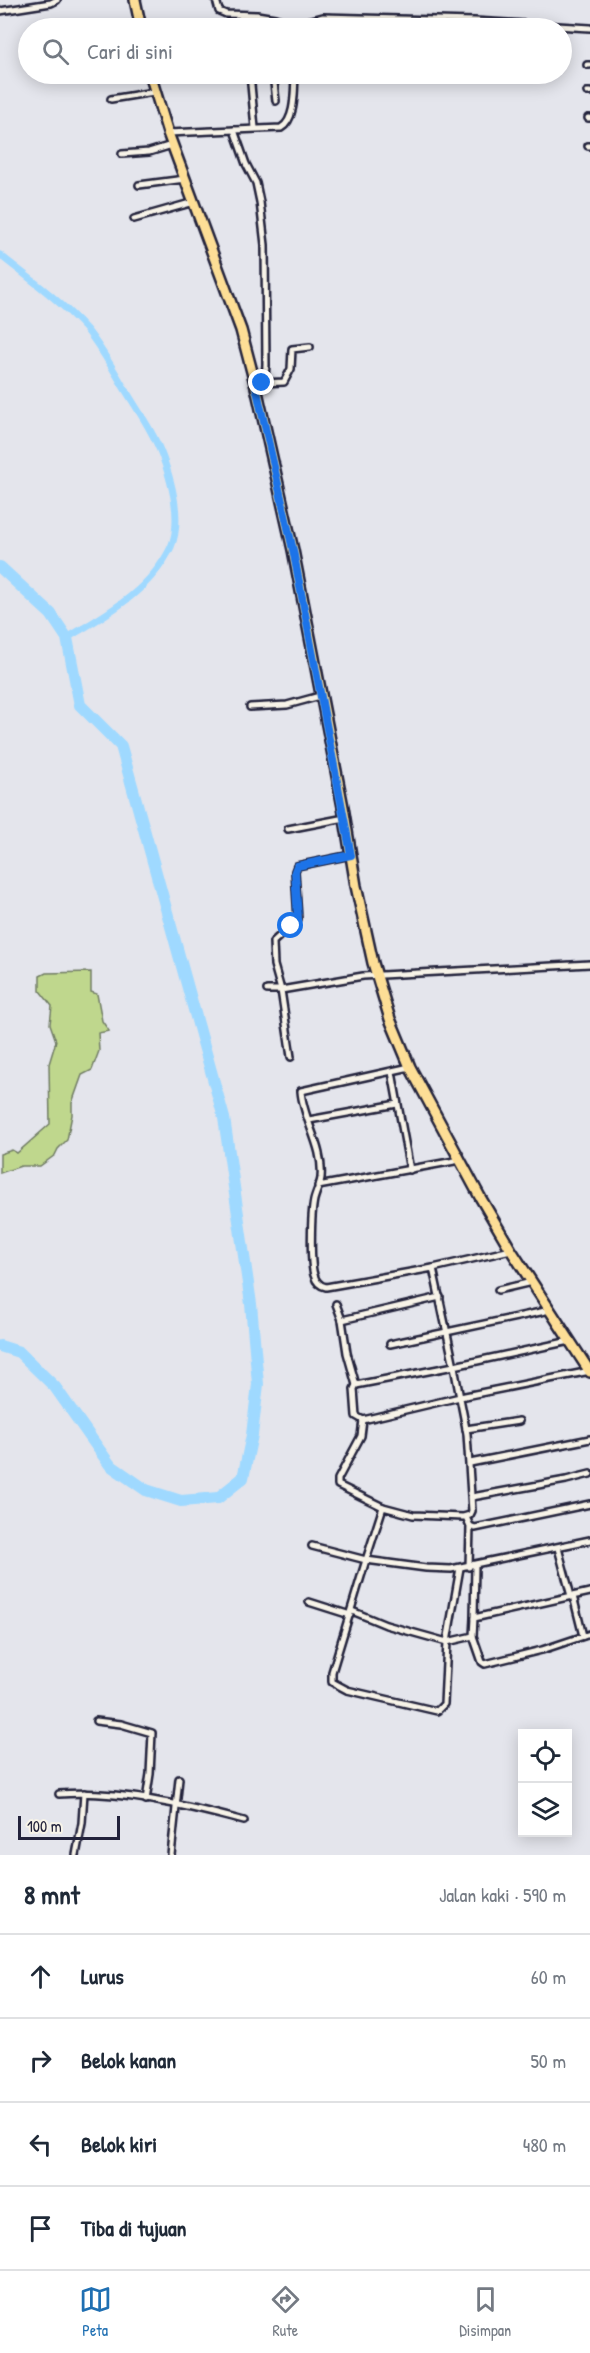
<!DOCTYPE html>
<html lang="id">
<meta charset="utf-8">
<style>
body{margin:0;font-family:"Patrick Hand",sans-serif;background:#f2f2f3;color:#1f2937}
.controls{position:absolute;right:18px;bottom:18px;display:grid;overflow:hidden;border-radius:0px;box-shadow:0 3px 15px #0003}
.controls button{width:54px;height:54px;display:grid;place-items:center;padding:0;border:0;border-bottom:2px solid #e0e1e3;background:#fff;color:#1f2937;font:30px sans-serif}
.scale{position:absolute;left:18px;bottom:15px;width:102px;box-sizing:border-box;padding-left:6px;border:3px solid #22223b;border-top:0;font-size:16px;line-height:21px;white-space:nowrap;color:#22223b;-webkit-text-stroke:4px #f7f3e8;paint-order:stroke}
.stop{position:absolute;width:18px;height:18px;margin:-14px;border:4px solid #1a73e8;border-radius:50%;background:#fff}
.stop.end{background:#1a73e8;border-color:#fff;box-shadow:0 2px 6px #0008}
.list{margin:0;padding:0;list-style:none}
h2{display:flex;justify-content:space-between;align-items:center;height:78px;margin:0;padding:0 24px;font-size:26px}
h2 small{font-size:20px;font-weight:400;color:#747a83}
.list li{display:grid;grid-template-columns:39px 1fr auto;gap:18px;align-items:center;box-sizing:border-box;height:84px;padding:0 24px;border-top:2px solid #e0e1e3}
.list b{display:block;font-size:22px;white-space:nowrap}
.list em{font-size:20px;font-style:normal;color:#747a83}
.icon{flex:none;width:33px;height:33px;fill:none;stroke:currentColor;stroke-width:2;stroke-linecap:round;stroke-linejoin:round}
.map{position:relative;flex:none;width:590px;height:1855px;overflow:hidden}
.search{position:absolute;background:#fff;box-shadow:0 3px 15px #0003;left:18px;right:18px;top:18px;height:66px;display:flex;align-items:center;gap:15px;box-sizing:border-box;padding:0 21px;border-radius:33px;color:#747a83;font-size:22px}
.sheet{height:414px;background:#fff}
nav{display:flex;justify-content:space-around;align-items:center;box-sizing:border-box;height:84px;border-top:2px solid #e0e1e3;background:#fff;font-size:16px;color:#747a83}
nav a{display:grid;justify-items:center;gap:3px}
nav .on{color:#1f6fb2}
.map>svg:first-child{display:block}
.green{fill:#bfd78d;stroke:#707c64;stroke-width:1.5}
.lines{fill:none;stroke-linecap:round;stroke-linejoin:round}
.canal{stroke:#9fd9ff;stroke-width:7}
.river{stroke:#9fd9ff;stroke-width:12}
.street-casing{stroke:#22223b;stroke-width:10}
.primary-casing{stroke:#22223b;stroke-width:14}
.street{stroke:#f7f3e8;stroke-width:5}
.primary{stroke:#fdde96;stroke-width:9}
.route{stroke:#1a73e8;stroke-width:8}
</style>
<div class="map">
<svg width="590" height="1855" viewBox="0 0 590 1855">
<rect width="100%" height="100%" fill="#e4e5ec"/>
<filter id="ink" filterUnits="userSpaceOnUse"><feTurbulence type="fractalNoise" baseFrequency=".0167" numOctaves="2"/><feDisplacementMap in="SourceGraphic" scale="12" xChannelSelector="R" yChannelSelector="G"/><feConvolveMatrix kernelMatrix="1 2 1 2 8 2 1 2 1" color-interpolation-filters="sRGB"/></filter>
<g filter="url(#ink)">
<!-- green -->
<polygon class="green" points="91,972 91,992 97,994 102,1021 109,1031 98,1033 99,1051 92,1070 82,1075 72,1103 72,1115 67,1140 58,1149 55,1155 40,1166 21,1166 0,1173 0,1154 12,1150 17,1153 50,1124 49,1064 56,1041 50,1024 52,1006 40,991 40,976 46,973"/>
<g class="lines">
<!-- canal -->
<path class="canal" d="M0 255C30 279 60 300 86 329 100 346 112 367 123 386 137 409 154 433 163 458 172 483 182 521 171 547 150 591 107 614 67 638"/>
<!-- river -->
<polyline class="river" points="0,567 51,614 67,638 80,705 121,746 224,1118 251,1304 258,1384 252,1435 243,1478 218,1498 181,1501 146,1490 110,1465 55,1387 19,1352 0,1346"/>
<defs>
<g id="street">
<polyline points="216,0 219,11 226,14 257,15 275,18 299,26"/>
<polyline points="0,11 51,3 57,0"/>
<polyline points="241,15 243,28"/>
<polyline points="266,17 267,28"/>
<polyline points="298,28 300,23 323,17 474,21 590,28"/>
<polyline points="587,65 590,65"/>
<polyline points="250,74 255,128"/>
<polyline points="273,74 276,101"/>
<polyline points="587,92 590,92"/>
<polyline points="111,99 154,92"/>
<polyline points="588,118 590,118"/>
<polyline points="234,130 246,164 256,183 260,202 265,245 266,365 265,378 256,387"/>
<path d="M168 133 281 128C296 120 294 89 295 74"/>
<polyline points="588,146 590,146"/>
<polyline points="122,154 149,152 172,145"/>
<polyline points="139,185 185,179"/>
<polyline points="134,219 194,202"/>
<polyline points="262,383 284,382 291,369 292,349 310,347"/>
<polyline points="250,707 287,705 320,696"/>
<polyline points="288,829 345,818"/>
<polyline points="267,990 281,990 363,976 590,964"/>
<polyline points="291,1057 281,990 274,965 273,942 298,919 295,871 297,866 351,855"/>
<path d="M410 1067 301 1091C303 1120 324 1147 321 1178 320 1185 316 1192 314 1200 311 1214 310 1262 314 1275 316 1282 320 1286 326 1287L433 1268 454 1366 570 1341"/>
<polyline points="392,1072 410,1170"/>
<polyline points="309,1120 397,1104"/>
<polyline points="318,1186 460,1160"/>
<polyline points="433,1268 511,1250"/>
<polyline points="498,1290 532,1282"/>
<polyline points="336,1304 342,1320"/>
<polyline points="390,1344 550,1310"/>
<polyline points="356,1385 347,1353 342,1320 440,1297"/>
<polyline points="363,1420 361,1436 338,1479 338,1485 383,1507"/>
<polyline points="466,1429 519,1421"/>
<polyline points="470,1463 590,1439"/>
<polyline points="472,1497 566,1480 590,1474"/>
<polyline points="466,1517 470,1526 475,1528 590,1504"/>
<polyline points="590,1540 451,1569 426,1568 366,1560 332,1672 332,1682 347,1690 437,1711 444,1704 447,1642 473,1636 474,1618 590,1592"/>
<path d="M312 1546 366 1560 383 1507 413 1515 463 1517 470 1515 472 1511 467 1434C463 1412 458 1389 454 1366L356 1385 354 1389 356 1416 363 1420 460 1397 590 1371"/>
<polyline points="558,1548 571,1596"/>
<polyline points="469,1567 470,1526"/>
<polyline points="573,1596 583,1636"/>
<polyline points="309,1602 350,1615"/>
<polyline points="352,1611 386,1625 447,1642 460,1568"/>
<polyline points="474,1618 475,1565"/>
<polyline points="473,1636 482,1662 485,1664 542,1650 590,1634"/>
<polyline points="96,1721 121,1724 152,1733 150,1774 146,1800"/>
<path d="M59 1794C121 1790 184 1805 244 1821"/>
<polyline points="76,1855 82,1823 84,1793"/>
<polyline points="171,1855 179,1779"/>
</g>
<g id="primary">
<polyline points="135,0 141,28"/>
<polyline points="150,74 168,133 241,330 256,387 293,550 343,807 356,886 373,963 390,1019 410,1067 480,1197 511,1250 590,1372"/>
</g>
</defs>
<!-- street casing -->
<use href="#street" class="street-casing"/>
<!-- primary casing -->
<use href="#primary" class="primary-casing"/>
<!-- street -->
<use href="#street" class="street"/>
<!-- primary -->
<use href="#primary" class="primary"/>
</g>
</g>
<g class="lines" filter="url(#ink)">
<!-- route -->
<polyline class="route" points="262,383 256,387 293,550 351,855 297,866 295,871 298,919 291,926"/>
</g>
</svg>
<div class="controls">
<button><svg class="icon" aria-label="locate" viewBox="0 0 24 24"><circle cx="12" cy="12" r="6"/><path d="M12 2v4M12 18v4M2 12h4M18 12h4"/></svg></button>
<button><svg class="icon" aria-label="layers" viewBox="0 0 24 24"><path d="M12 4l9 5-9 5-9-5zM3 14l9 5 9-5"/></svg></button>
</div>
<div class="scale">100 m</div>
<div class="stop" style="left:291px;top:926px"></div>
<div class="stop end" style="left:262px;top:383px"></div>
<div class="search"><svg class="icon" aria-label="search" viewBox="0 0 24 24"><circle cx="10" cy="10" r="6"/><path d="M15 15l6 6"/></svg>Cari di sini</div>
</div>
<section class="sheet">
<h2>8 mnt<small>Jalan kaki · 590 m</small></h2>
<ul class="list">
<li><svg class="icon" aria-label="ahead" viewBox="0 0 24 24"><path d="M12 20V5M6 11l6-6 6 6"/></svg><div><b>Lurus</b></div><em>60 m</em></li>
<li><svg class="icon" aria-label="right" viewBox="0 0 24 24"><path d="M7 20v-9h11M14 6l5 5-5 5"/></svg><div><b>Belok kanan</b></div><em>50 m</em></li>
<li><svg class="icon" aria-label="left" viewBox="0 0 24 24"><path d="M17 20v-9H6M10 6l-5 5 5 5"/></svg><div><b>Belok kiri</b></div><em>480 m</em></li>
<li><svg class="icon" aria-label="arrive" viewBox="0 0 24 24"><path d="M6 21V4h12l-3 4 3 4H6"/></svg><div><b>Tiba di tujuan</b></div></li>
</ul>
</section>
<nav>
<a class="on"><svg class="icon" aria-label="map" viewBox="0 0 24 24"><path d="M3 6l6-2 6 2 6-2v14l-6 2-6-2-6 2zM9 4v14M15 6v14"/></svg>Peta</a>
<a><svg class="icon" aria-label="directions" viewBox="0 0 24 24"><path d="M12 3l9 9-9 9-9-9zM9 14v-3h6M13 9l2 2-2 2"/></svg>Rute</a>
<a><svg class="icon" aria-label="saved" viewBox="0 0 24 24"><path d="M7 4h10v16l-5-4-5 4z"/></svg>Disimpan</a>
</nav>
